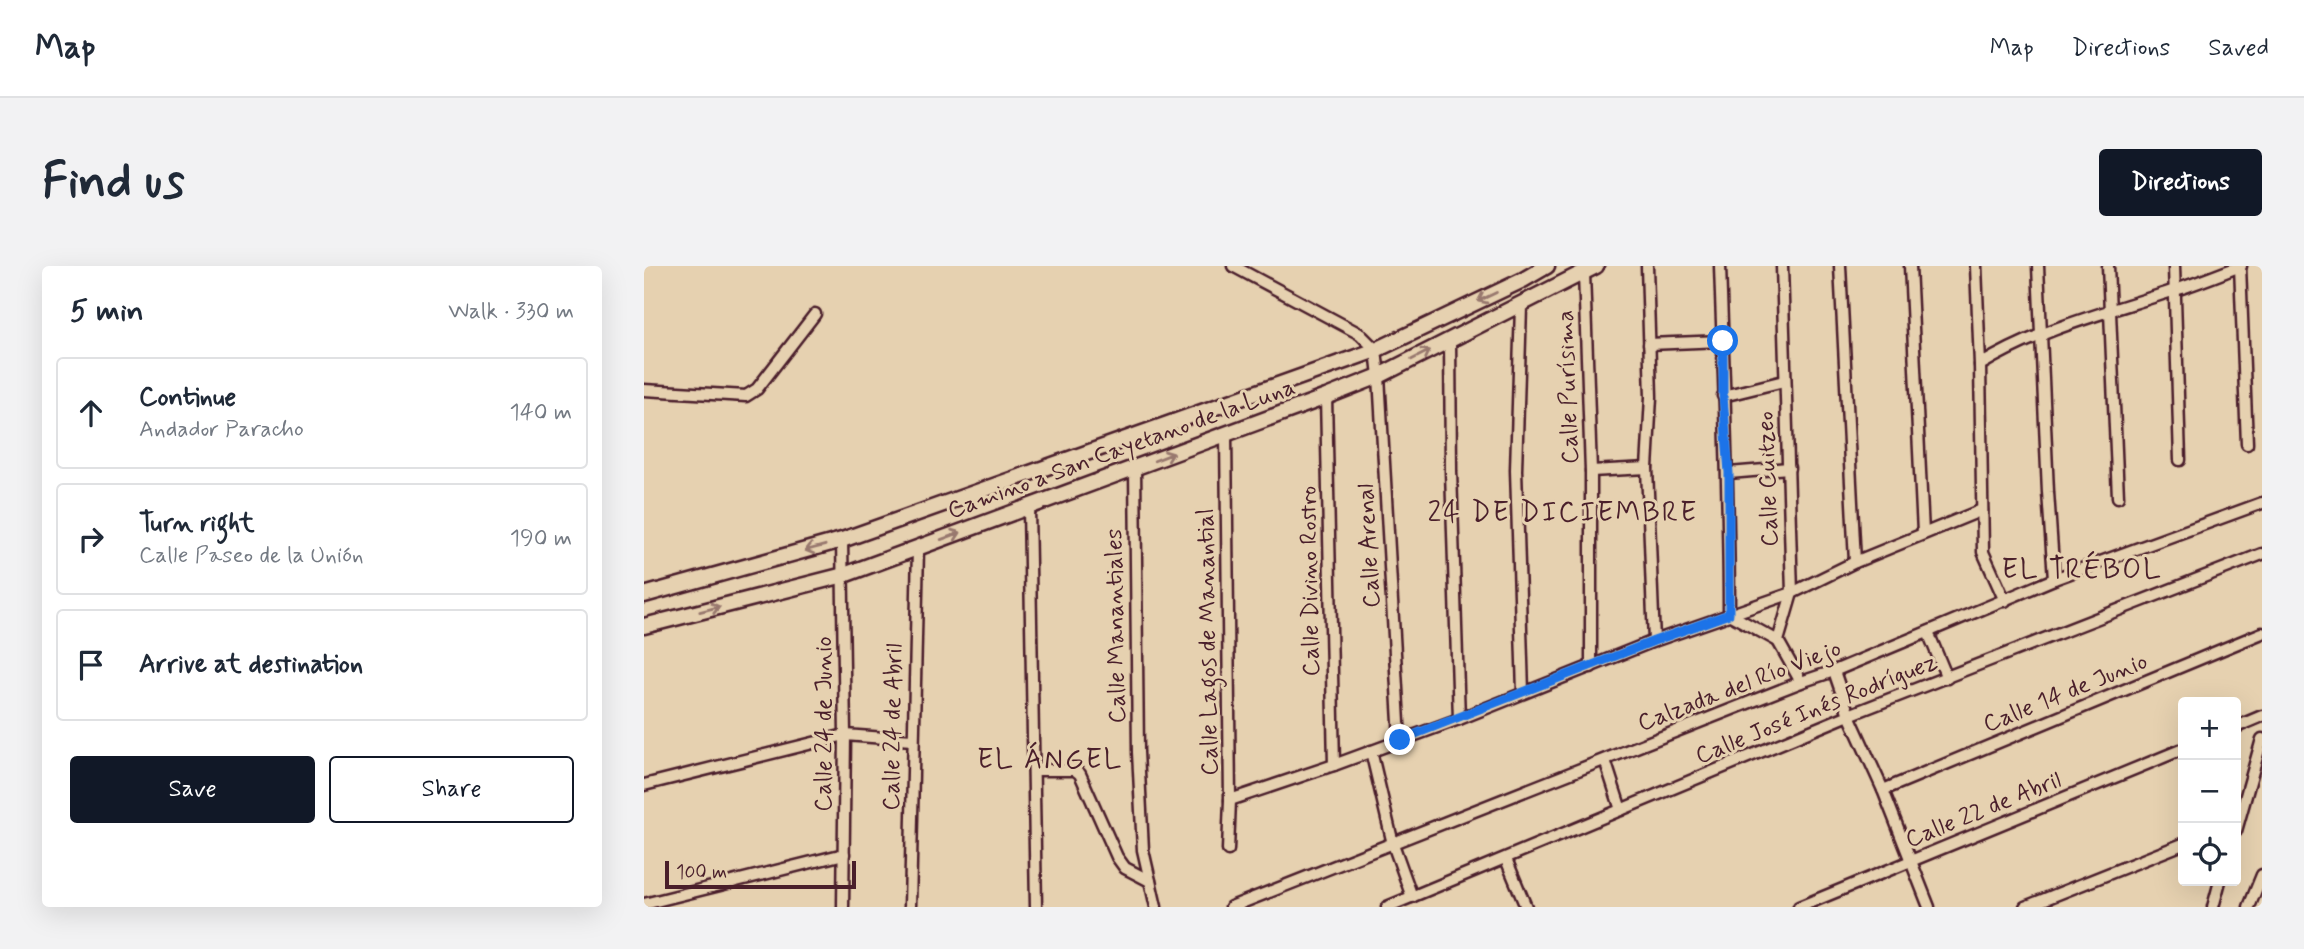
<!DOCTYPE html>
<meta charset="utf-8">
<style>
body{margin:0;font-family:Mynerve,sans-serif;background:#f2f2f3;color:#1f2937}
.controls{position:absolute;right:21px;bottom:21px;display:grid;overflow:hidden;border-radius:7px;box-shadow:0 7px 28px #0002}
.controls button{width:63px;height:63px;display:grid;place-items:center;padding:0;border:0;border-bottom:2px solid #e0e1e3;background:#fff;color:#1f2937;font:35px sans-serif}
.scale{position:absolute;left:21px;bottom:18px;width:191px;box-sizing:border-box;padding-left:7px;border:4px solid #4a1f2b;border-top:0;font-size:19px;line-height:24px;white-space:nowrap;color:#4a1f2b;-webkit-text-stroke:5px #e6d1b0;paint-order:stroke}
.stop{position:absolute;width:21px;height:21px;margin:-16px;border:5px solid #1a73e8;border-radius:50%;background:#fff}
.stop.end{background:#1a73e8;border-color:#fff;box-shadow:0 2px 7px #0008}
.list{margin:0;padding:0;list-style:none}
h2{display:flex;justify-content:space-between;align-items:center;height:91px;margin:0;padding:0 28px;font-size:30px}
h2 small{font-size:23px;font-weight:400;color:#747a83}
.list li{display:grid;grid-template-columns:46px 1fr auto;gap:21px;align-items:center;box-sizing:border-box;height:112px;margin:0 14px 14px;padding:0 14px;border:2px solid #e0e1e3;border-radius:7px}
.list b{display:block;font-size:26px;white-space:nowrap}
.list p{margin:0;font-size:23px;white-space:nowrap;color:#747a83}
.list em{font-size:23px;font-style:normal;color:#747a83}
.actions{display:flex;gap:14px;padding:21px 28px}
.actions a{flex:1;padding:16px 0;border:2px solid #111827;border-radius:7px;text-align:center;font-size:24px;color:#111827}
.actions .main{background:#111827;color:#fff}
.icon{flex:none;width:38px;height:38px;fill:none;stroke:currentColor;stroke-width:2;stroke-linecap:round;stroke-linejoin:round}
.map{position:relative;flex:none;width:1618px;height:641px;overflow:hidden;border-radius:7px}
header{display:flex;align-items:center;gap:42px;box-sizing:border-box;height:98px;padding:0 35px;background:#fff;border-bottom:2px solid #e0e1e3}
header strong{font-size:33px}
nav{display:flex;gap:38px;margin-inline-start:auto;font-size:24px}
.intro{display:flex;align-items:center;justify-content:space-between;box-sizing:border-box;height:168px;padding:0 42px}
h1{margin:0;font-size:49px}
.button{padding:18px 32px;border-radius:7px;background:#111827;color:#fff;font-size:24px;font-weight:700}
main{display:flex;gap:42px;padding:0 42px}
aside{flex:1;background:#fff;border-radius:7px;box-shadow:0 7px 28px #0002}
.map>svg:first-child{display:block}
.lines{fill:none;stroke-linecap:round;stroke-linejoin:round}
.street-casing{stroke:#4a1f2b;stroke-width:15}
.secondary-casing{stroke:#4a1f2b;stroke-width:19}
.street{stroke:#e6d1b0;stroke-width:10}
.secondary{stroke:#e6d1b0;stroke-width:14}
.oneway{stroke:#98786e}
.route{stroke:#1a73e8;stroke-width:9}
.labels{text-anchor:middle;stroke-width:6;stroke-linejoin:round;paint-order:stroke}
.street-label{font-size:24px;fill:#4a1f2b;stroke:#e6d1b0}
.quarter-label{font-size:28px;letter-spacing:2px;fill:#4a1f2b;stroke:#e6d1b0}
</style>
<header>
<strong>Map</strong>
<nav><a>Map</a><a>Directions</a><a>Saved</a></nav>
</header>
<div class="intro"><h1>Find us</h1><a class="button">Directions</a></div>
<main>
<aside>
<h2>5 min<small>Walk · 330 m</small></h2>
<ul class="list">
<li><svg class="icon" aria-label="ahead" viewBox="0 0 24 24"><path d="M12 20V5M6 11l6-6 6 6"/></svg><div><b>Continue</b><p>Andador Paracho</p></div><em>140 m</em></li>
<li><svg class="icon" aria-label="right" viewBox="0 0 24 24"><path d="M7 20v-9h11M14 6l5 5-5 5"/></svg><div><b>Turn right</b><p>Calle Paseo de la Unión</p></div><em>190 m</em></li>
<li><svg class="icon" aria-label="arrive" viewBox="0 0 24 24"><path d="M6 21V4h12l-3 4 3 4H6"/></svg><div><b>Arrive at destination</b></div></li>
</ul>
<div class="actions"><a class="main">Save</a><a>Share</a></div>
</aside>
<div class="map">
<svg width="1618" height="641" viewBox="0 0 1618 641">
<rect width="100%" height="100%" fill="#e6d1b0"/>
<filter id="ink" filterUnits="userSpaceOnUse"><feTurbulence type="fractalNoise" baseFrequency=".0143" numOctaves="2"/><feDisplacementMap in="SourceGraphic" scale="14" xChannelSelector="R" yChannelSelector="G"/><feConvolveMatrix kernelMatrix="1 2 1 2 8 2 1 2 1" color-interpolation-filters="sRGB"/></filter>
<g filter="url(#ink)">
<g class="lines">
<defs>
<g id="street">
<polyline points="589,0 716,68 732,84 735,110 756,474"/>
<polyline points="1003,0 1007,131 1003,202 1010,375"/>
<path d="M1076 0C1080 116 1085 232 1085 348L1134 375"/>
<polyline points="1138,0 1148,327 1134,375 1157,416"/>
<polyline points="1196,0 1211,296"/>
<polyline points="1266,0 1279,267"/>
<polyline points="1332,0 1336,99 1339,286 1361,335"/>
<polyline points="1394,0 1404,226 1410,313"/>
<polyline points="1464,0 1474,231"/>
<polyline points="1530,0 1536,194"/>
<polyline points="1596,0 1603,178"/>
<polyline points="940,7 947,205 947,401"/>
<polyline points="877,40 872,204 879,426"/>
<polyline points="806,74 807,205 815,453"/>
<polyline points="1005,78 1078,75"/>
<path d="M1336 99C1397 62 1465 46 1531 24 1554 17 1575 8 1597 0"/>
<polyline points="0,124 102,130 113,123 171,48"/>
<polyline points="1079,130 1140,115"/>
<polyline points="682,131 690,499"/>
<polyline points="582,168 586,534 584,584"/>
<polyline points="491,202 494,486 499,584 512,641"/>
<polyline points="947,205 1003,202"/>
<polyline points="1085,207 1145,202"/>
<polyline points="385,242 392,641"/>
<polyline points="198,274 201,469 199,641"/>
<polyline points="1284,366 1303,412"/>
<polyline points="1190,405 1205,449 1239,524 1285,641"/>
<polyline points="1592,461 1618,450"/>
<polyline points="727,485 749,578 768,631"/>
<polyline points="961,494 977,544"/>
<polyline points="390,504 431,504 436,508 473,591 481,602 506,615"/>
<polyline points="0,519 201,469 268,474"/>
<polyline points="1239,524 1618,367"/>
<polyline points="586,534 690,499 815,453 1010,375 1148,327 1211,296 1338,244"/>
<polyline points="1592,565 1618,473"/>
<polyline points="862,593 882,641"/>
<polyline points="0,638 200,588"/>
<polyline points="266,641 274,282"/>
<polyline points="587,641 1157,416 1190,405 1410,313 1618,237"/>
<polyline points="743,641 1205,449 1618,288"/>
<polyline points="1155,641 1539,483"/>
<polyline points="1381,641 1539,578"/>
<polyline points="1569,641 1576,615"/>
<polyline points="1605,641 1618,609"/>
</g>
<g id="secondary">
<polyline points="0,329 198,274 732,84 879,14 903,0"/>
<polyline points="0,360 200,309 682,131 735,110 952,0"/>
</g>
</defs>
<!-- street casing -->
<use href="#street" class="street-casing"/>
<!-- secondary casing -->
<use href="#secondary" class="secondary-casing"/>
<!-- street -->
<use href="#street" class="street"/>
<!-- secondary -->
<use href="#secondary" class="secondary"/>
</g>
<!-- one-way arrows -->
<defs><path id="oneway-shaft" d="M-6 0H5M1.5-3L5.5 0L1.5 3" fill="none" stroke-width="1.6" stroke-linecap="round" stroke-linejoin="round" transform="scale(1.75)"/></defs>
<g class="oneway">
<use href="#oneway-shaft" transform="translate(843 31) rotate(154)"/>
<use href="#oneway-shaft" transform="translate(777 89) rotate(-27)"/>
<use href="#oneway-shaft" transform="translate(520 191) rotate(-21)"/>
<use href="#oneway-shaft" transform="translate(307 270) rotate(-20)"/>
<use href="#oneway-shaft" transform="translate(171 282) rotate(165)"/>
<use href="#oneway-shaft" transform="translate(66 343) rotate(-14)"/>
</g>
</g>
<g class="lines" filter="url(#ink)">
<!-- route -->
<polyline class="route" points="756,474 1010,375 1085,348 1085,207 1079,130 1079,75"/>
</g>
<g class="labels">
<!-- street labels -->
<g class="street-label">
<text transform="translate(923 121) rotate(-92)" y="8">Calle Purísima</text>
<text transform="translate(477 182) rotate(-20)" y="8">Camino a San Cayetano de la Luna</text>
<text transform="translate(1123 213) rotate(-92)" y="8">Calle Cuitzeo</text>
<text transform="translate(724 280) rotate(-93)" y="8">Calle Arenal</text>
<text transform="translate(665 315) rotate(-91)" y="8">Calle Divino Rostro</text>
<text transform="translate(471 360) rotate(-91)" y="8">Calle Manantiales</text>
<text transform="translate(563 376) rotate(-91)" y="8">Calle Lagos de Manantial</text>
<text transform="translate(1095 419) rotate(-21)" y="8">Calzada del Río Viejo</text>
<text transform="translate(1421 426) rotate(-22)" y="8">Calle 14 de Junio</text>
<text transform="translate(1172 442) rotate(-22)" y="8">Calle José Inés Rodríguez</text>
<text transform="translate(179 458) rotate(-90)" y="8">Calle 24 de Junio</text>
<text transform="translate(248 461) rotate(-89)" y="8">Calle 24 de Abril</text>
<text transform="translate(1339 543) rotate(-22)" y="8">Calle 22 de Abril</text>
</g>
<!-- quarter labels -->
<g class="quarter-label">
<text x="919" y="255">24 DE DICIEMBRE</text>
<text x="1438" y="312">EL TRÉBOL</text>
<text x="406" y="502">EL ÁNGEL</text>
</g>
</g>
</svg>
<div class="controls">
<button>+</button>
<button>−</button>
<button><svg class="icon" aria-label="locate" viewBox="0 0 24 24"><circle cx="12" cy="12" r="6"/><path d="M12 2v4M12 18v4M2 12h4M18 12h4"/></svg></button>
</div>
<div class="scale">100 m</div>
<div class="stop" style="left:1079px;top:75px"></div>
<div class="stop end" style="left:756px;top:474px"></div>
</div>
</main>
